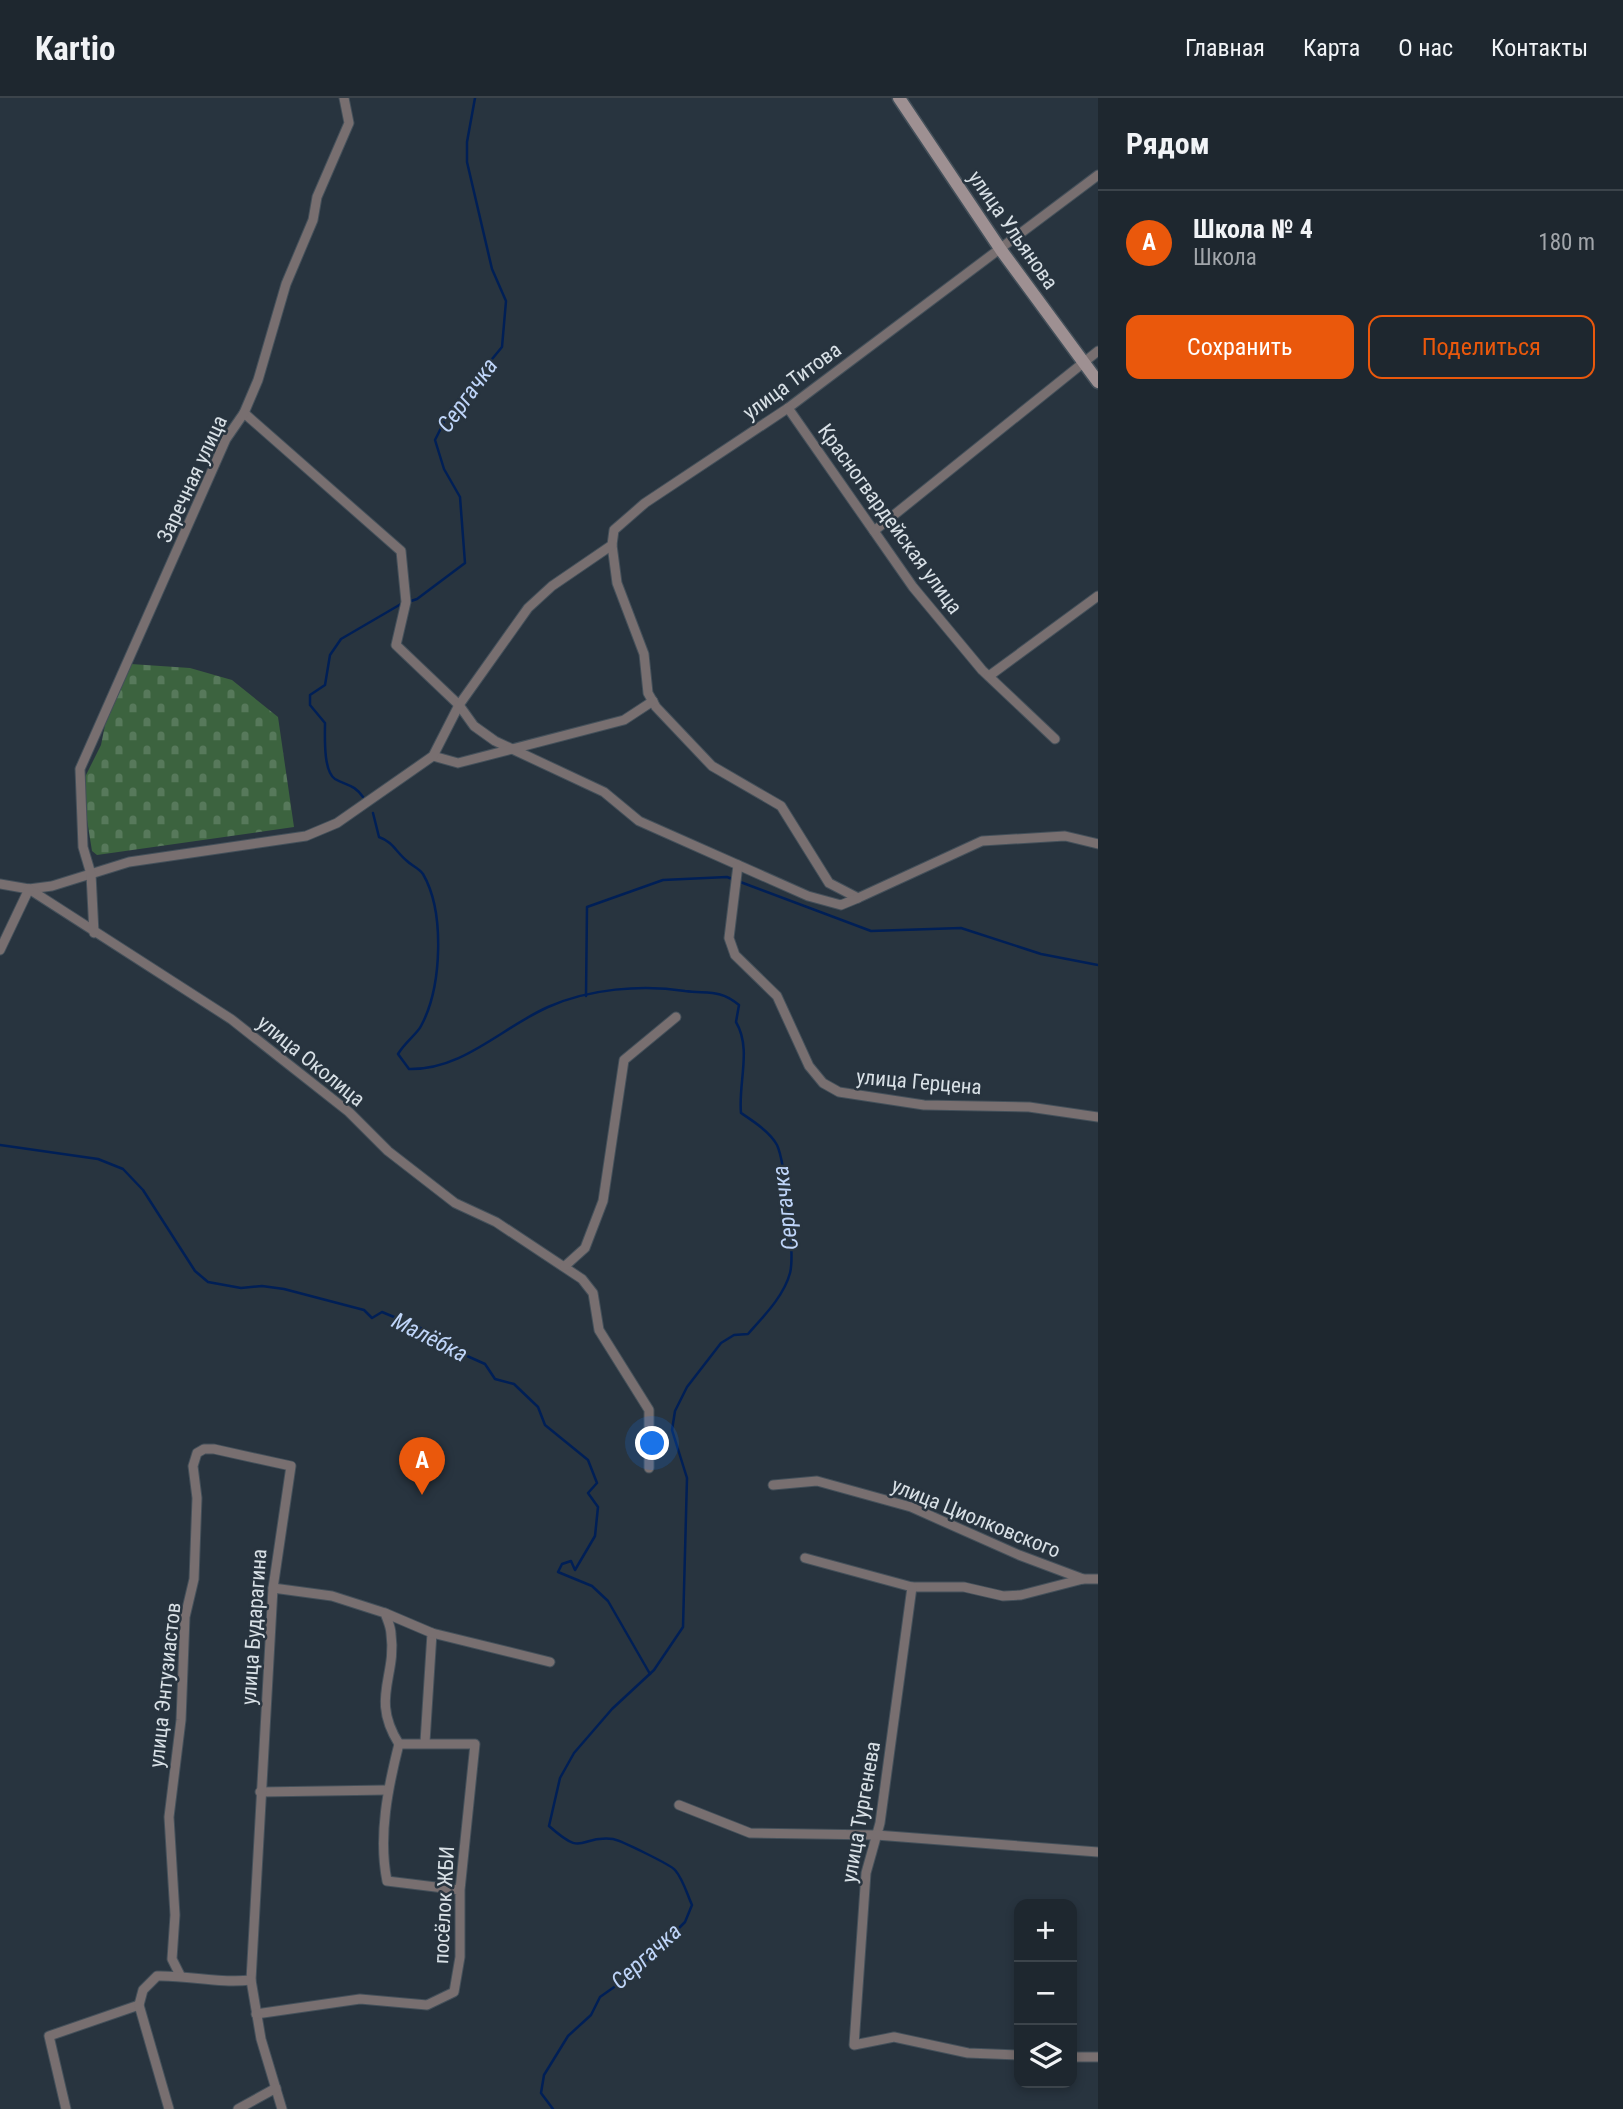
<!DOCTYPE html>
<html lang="ru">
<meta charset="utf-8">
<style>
body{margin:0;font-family:"Roboto Condensed",sans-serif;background:#2b333b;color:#f1f3f6}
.controls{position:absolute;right:21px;bottom:21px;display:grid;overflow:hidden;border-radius:14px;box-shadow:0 4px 10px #0003}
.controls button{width:63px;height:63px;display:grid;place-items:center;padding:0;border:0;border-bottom:2px solid #3c444b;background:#1e272f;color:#f1f3f6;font:35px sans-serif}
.you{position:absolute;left:653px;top:1346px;width:24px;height:24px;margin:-18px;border:5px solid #fff;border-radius:50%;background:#1a73e8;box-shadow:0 0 0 10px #1a73e833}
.badge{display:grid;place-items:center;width:46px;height:46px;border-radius:50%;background:#ea580c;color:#fff;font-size:23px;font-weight:700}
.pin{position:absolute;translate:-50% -58px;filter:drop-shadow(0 2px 4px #0008)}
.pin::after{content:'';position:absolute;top:37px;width:24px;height:21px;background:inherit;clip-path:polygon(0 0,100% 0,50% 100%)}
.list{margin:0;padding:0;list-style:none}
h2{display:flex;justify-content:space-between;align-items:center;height:91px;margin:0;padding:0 28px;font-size:30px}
h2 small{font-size:23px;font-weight:400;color:#a1a5aa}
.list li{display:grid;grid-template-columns:46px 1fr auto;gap:21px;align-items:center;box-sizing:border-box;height:105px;padding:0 28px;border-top:2px solid #3c444b}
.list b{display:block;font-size:26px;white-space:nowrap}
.list p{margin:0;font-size:23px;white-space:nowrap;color:#a1a5aa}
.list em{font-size:23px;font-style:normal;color:#a1a5aa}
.actions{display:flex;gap:14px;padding:21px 28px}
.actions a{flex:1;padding:16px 0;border:2px solid #ea580c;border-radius:14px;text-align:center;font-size:24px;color:#ea580c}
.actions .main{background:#ea580c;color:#fff}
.icon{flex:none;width:38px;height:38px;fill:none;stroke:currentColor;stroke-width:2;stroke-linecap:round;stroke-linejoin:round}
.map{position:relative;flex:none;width:1098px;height:2011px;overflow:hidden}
header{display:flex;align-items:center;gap:42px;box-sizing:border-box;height:98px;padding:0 35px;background:#1e272f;border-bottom:2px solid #3c444b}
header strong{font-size:33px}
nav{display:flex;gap:38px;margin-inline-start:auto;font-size:24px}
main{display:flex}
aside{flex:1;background:#1e272f}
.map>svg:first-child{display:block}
.cemetery{fill:url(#cemetery-stones)}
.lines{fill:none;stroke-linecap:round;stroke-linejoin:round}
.stream{stroke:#001f56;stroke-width:2.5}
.minor-casing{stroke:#44505a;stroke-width:11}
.secondary-casing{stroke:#44505a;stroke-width:15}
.minor{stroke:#786f70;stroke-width:9}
.secondary{stroke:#9e9092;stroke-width:12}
.labels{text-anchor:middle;stroke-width:5;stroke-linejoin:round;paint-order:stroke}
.street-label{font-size:21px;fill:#d8e0e6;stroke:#28343f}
.water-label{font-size:23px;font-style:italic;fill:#bfd5f9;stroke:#28343f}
</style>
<header>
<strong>Kartio</strong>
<nav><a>Главная</a><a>Карта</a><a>О нас</a><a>Контакты</a></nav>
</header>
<main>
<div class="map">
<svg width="1098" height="2011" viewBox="0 0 1098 2011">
<defs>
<pattern id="cemetery-stones" width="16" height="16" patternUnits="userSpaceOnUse" patternTransform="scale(1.75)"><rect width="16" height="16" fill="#3c633f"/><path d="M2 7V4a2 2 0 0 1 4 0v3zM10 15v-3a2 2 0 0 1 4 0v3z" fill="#57795b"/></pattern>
</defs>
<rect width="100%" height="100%" fill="#28343f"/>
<!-- cemetery -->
<polygon class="cemetery" points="131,566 190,570 232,582 278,619 294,729 97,757 92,753 84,703 85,679 101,647 105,627"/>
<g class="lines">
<!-- stream -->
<g class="stream">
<polyline points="408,504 417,501 465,465 460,399 444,371 435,342 450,312 502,249 506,203 492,171 467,64 467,44 475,0"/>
<path d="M363 699C354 686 347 688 335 681 323 673 325 638 325 625L310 607V597L325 587 330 557 341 541 401 506"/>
<path d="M373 715 379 739C393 744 396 754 407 763 412 768 419 770 423 776 445 814 442 889 421 928 417 936 405 944 398 956L409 971C463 972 501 930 548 909 588 891 642 886 685 893 708 896 720 891 739 907L736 924C752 951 738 985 741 1015 753 1023 770 1034 777 1047 785 1064 795 1157 790 1175 784 1198 763 1219 748 1236L734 1237 721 1245 687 1289 675 1313 672 1332 687 1380 683 1529 654 1572 612 1611 574 1655 560 1680 549 1728C586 1761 577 1737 613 1741 620 1742 671 1767 675 1772 683 1781 687 1796 692 1807L685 1824 634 1875 600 1899 591 1917 568 1938 544 1977 541 1995 553 2011"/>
<polyline points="586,898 587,809 663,782 727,779 871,833 961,830 1041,856 1098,867"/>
<polyline points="0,1047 98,1061 123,1071 143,1092 195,1173 208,1184 241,1190 262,1188 284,1191 364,1212 372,1220 382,1214 430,1234 447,1249 485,1266 495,1281 514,1286 538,1309 545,1327 588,1362 597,1385 588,1395 598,1409 595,1438 575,1472 571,1463 562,1466 558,1474 592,1488 608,1503 650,1576"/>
</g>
<defs>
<g id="minor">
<polyline points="1098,77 788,310 645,405 614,432 612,447 617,485 644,556 648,595 656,609 712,668 781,708 829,785 858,800 982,743 1065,738 1098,746"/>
<polyline points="788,310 913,489 982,572 1055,641"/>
<polyline points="244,315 401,453 406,504 396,547 459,607 474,628 495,643 604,694 639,723 808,798 841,807 858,800"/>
<polyline points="874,433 1098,253"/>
<polyline points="989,578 1098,498"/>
<polyline points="433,658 458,665 624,622 653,603"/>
<polyline points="738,767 729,840 735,857 777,898 809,968 823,985 839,994 924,1007 1029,1009 1098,1019"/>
<polyline points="0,786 29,791 52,788 129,764 306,738 337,725 433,658 459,607 528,510 552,488 612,447"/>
<polyline points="29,791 231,921 349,1014 388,1053 455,1105 496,1124 582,1181 593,1195 599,1232 649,1312 649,1370"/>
<polyline points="94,835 91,776 83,749 80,671 226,341 244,315 258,282 286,186 313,122 317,99 349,25 344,0"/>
<polyline points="0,852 29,791"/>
<polyline points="565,1168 585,1150 603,1103 624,962 676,919"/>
<polyline points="773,1387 817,1383 911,1409 1019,1457 1083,1481 1098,1481"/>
<polyline points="805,1460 912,1489 964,1489 1003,1498 1021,1497 1083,1481"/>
<polyline points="912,1489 880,1725 866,1775 854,1947 894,1939 968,1955 1019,1957"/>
<path d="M273 1490 332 1498 385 1515C387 1521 391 1529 391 1536 397 1579 370 1600 399 1646"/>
<polyline points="385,1515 432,1535 425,1644"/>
<polyline points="432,1535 550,1564"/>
<polyline points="260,1694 387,1692"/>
<polyline points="679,1707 750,1735 876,1737 1098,1754"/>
<polyline points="180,1877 172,1861 175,1817 169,1719 181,1622 185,1519 194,1481 197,1400 193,1368 197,1355 204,1351 214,1351 291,1368 273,1490 251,1882 261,1941 282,2011"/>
<path d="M256 1916 360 1901 427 1907 454 1894 460 1859V1792L475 1646H399C388 1689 378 1738 387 1783L460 1792"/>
<polyline points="1072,1959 1098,1959"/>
<polyline points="66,2011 49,1938 139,1907"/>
<path d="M169 2011 139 1907 143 1892 157 1878C189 1877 219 1886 251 1882"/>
<polyline points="238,2011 276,1990"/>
</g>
<polyline id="secondary" points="899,0 1001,152 1098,284"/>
</defs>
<!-- minor casing -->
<use href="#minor" class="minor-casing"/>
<!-- secondary casing -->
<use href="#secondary" class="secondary-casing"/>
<!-- minor -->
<use href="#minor" class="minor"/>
<!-- secondary -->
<use href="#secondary" class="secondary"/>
</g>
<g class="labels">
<!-- street labels -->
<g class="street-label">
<text transform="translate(1013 132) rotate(55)" y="7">улица Ульянова</text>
<text transform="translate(792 283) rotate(-36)" y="7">улица Титова</text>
<text transform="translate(192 381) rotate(-65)" y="7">Заречная улица</text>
<text transform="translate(890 421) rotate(54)" y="7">Красногвардейская улица</text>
<text transform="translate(311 963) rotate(39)" y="7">улица Околица</text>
<text transform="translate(919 984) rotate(5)" y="7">улица Герцена</text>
<text transform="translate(976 1420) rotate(22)" y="7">улица Циолковского</text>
<text transform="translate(254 1529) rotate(-86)" y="7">улица Бударагина</text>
<text transform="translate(165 1587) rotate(-84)" y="7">улица Энтузиастов</text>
<text transform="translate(861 1714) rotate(-80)" y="7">улица Тургенева</text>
<text transform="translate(444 1807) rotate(-87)" y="7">посёлок ЖБИ</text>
</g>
<!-- water labels -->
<g class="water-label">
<text transform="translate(467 297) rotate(-54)" y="8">Сергачка</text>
<text transform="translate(785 1110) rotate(-97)" y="8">Сергачка</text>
<text transform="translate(430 1239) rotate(27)" y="8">Малёбка</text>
<text transform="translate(646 1858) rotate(-42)" y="8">Сергачка</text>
</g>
</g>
</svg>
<div class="controls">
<button>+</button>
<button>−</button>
<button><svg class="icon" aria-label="layers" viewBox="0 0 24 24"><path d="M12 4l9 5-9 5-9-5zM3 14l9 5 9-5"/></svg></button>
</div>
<div class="you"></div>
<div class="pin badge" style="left:422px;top:1397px">A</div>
</div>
<aside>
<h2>Рядом<small></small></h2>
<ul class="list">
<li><span class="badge">A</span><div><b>Школа № 4</b><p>Школа</p></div><em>180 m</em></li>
</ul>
<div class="actions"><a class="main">Сохранить</a><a>Поделиться</a></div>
</aside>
</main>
